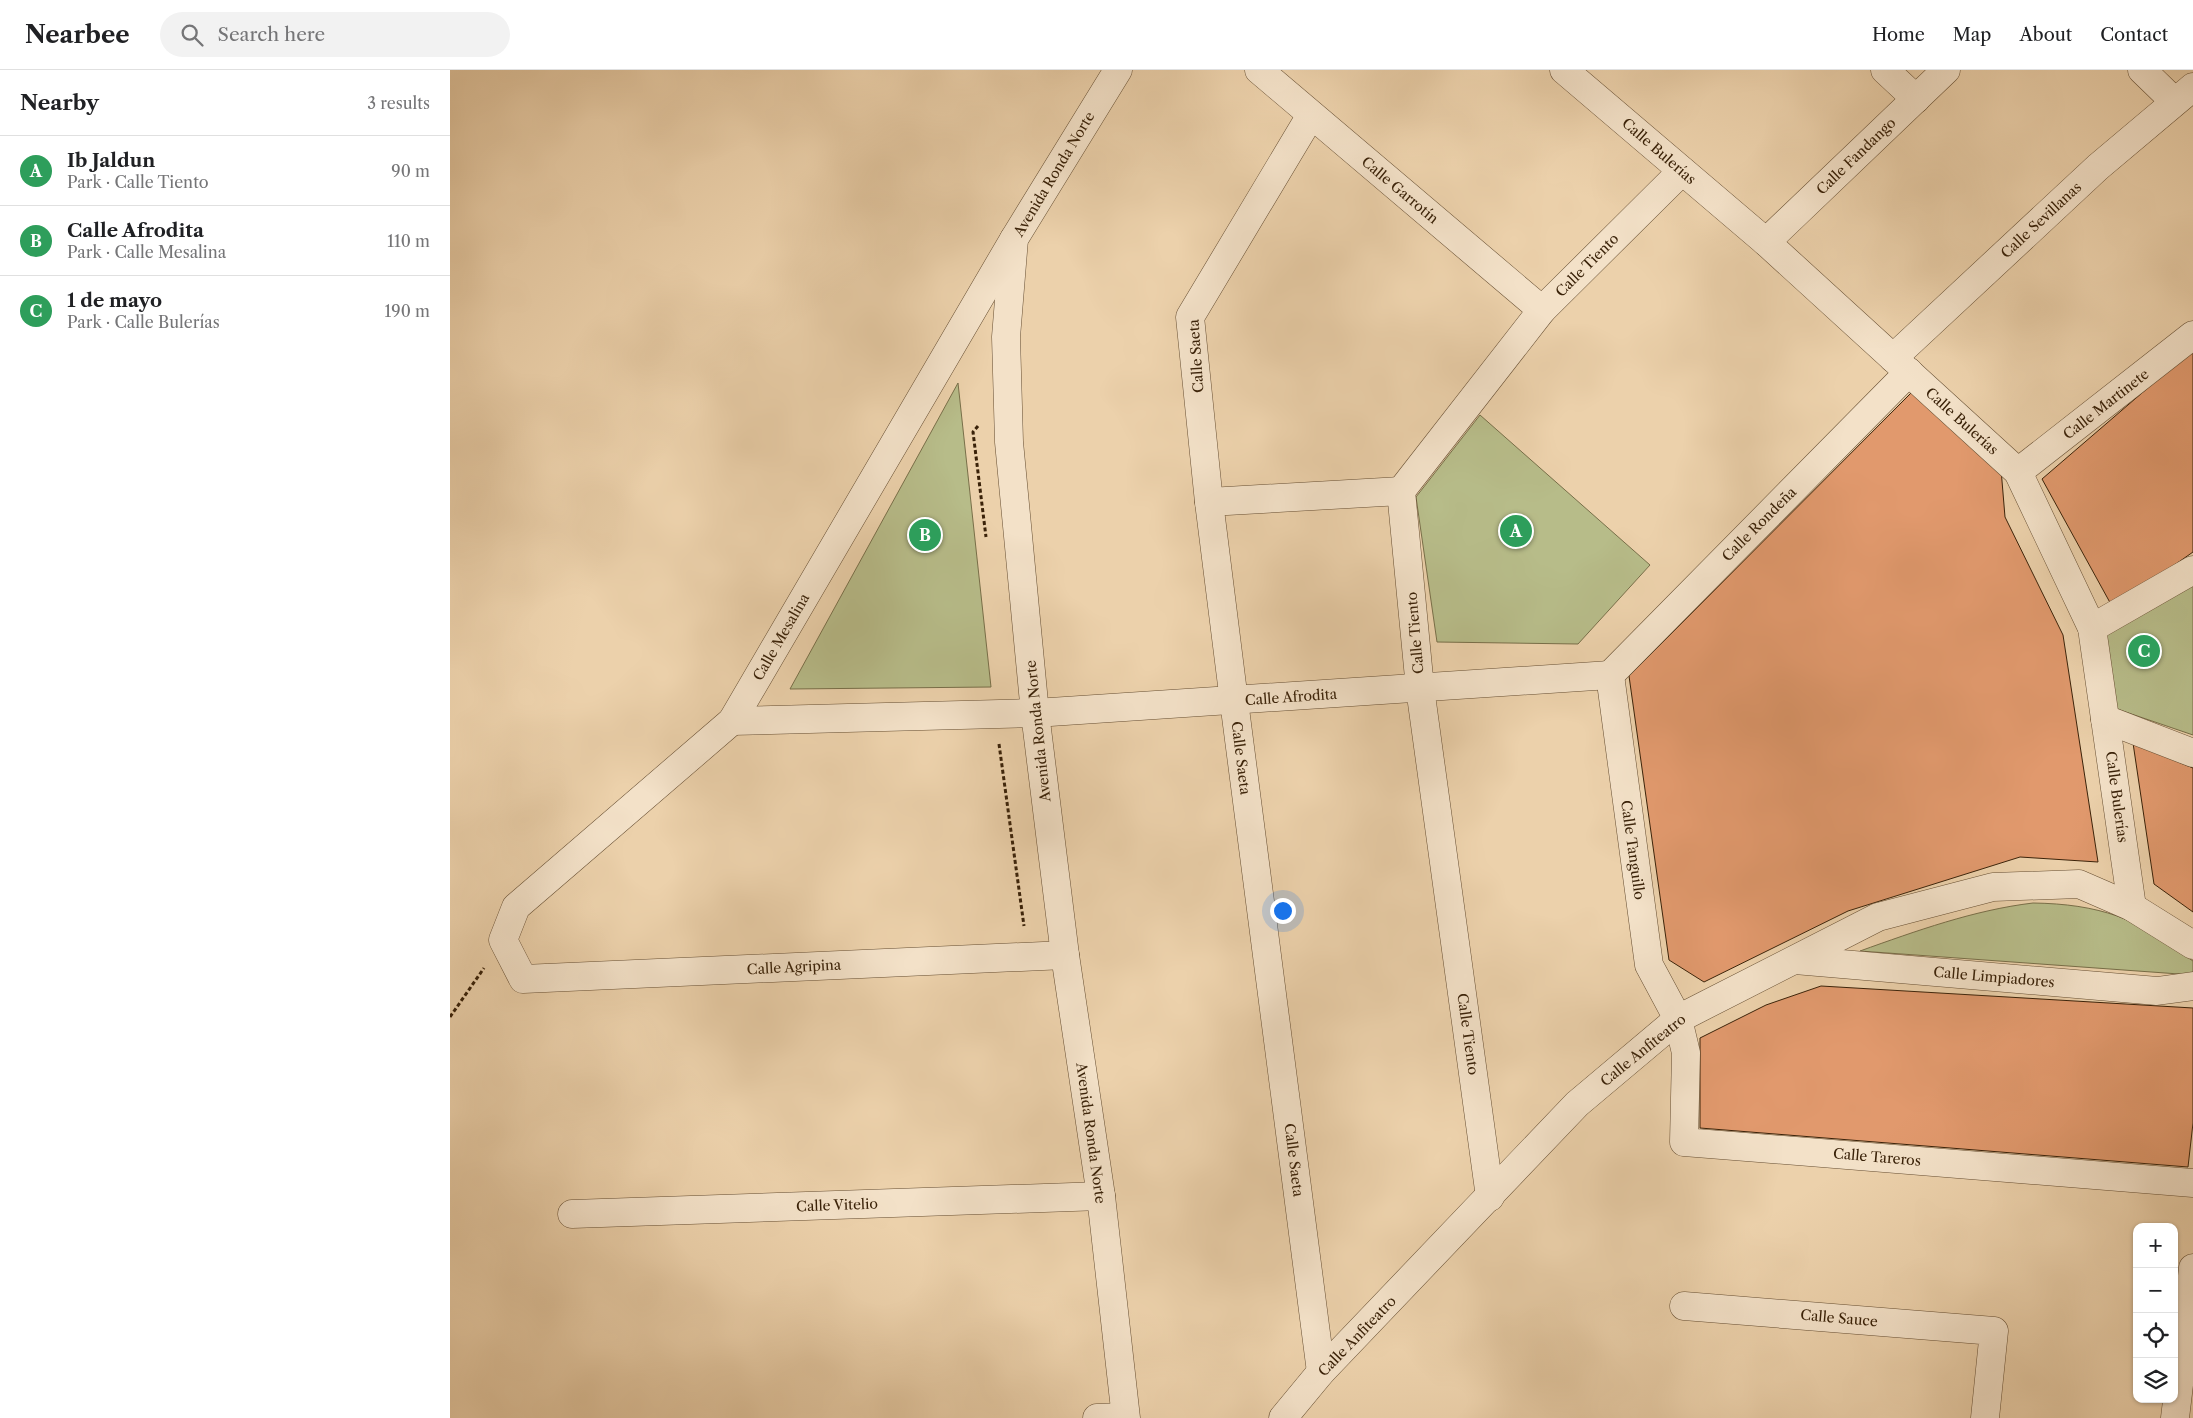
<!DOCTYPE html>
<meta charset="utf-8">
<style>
body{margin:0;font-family:"Libre Caslon Text",serif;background:#f2f2f2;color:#202124}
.controls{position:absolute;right:15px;bottom:15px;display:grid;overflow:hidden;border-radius:10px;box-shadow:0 1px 4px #0004}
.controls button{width:45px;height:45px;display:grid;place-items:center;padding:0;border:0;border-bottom:1px solid #e0e0e0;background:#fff;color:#202124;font:25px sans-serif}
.you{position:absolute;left:832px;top:840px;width:18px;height:18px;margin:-12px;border:4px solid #fff;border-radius:50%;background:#1a73e8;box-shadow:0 0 0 8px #1a73e833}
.badge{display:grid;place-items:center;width:32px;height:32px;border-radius:50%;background:#d93025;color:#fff;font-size:16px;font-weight:700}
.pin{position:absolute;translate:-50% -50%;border:2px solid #fff;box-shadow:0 1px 5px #0006}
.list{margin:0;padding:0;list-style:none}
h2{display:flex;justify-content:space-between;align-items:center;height:65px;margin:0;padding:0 20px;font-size:21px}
h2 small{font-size:16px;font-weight:400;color:#757577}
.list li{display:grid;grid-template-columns:32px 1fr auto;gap:15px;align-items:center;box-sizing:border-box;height:70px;padding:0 20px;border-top:1px solid #e0e0e0}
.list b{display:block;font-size:19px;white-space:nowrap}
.list p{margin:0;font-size:16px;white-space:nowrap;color:#757577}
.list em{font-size:16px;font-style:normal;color:#757577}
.icon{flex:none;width:28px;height:28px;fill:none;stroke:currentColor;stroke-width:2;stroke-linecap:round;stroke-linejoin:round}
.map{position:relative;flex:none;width:1743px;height:1348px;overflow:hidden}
header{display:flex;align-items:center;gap:30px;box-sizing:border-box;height:70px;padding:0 25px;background:#fff;border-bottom:1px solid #e0e0e0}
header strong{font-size:24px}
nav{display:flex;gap:28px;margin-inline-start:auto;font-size:18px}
.search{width:350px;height:45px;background:#f2f2f2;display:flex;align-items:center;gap:12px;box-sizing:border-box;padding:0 18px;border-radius:28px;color:#757577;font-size:19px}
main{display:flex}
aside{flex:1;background:#fff}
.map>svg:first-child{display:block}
.green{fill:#b7bc89;stroke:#786f49}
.building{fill:#e1996d;stroke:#3a2209}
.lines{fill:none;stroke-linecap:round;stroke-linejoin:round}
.minor-casing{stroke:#664e32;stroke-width:29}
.tertiary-casing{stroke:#664e32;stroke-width:29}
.path{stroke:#3a2209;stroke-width:3;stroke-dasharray:4 2.5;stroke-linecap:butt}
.minor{stroke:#f3e1c8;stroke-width:28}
.tertiary{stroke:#f3e1c8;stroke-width:28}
.labels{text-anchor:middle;stroke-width:5;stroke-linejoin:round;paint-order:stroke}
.street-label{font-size:14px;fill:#3a2209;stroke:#f3e1c8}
</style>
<header>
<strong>Nearbee</strong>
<div class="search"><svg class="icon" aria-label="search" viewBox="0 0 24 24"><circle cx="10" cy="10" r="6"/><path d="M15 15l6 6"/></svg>Search here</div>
<nav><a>Home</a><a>Map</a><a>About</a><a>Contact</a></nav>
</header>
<main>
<aside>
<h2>Nearby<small>3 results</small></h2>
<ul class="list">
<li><span class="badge" style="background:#2e9e5b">A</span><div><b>Ib Jaldun</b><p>Park · Calle Tiento</p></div><em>90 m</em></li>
<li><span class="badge" style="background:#2e9e5b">B</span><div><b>Calle Afrodita</b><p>Park · Calle Mesalina</p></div><em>110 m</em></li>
<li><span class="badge" style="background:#2e9e5b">C</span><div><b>1 de mayo</b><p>Park · Calle Bulerías</p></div><em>190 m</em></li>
</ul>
</aside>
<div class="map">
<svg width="1743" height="1348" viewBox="0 0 1743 1348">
<rect width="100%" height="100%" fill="#ecd1ab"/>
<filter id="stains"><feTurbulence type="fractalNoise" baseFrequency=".004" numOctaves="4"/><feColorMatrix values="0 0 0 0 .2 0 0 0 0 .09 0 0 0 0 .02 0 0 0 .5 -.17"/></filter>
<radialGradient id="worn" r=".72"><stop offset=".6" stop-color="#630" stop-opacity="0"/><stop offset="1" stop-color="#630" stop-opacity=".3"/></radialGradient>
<!-- green -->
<g class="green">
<polygon points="508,313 541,617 340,619"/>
<polygon points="1030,345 1200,495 1128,574 987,572 966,427"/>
<polygon points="1743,507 1743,665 1658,636 1643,567"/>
<path d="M1583 833C1648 834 1690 848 1740 889L1743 891V905L1410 881C1466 861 1524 840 1583 833Z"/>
</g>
<!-- building -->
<g class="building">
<polygon points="1743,279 1743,482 1663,538 1592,409"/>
<polygon points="1461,323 1551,399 1555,447 1613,565 1648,792 1570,787 1398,841 1254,912 1219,890 1179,606"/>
<polygon points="1683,673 1743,698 1743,842 1704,814"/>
<polygon points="1371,916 1743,938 1743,1053 1738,1097 1250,1058 1250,968 1316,935"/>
</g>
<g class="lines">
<defs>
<g id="minor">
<polyline points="809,0 1092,240"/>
<polyline points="1435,0 1466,29"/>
<polyline points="1692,0 1724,31"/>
<polyline points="861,45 740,247 759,432 784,631 871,1302"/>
<polyline points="564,169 282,651 66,837 53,870 73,909 615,885"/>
<polyline points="1316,172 1496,0"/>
<polyline points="1568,402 1743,265"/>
<polyline points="759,432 951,421"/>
<polyline points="1642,558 1743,500"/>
<polyline points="1655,649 1743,683"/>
<polyline points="282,651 585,643"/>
<polyline points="1345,890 1707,921 1743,916"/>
<polyline points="1228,949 1236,983 1234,1072 1743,1113"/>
<polyline points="1040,1127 970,618 951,421 1092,240 1232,101"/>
<polyline points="122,1144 651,1126"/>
<polyline points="1234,1236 1544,1261 1535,1348"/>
<polyline points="647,1348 675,1347"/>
<polyline points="1725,1348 1743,1198"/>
</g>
<g id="tertiary">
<polyline points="668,0 564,169 556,267 559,372 585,643 615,885 651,1126 676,1348"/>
<polyline points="1114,0 1316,172 1568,402 1642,558 1682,837"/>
<polyline points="1443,288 1648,97 1743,17"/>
<polyline points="1160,605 1459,302"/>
<polyline points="1160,605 1199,895 1228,949"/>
<polyline points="585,643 1160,605"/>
<polyline points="833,1348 871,1302 1127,1034 1228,949 1428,847 1543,817 1629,814 1682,837 1743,875"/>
</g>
</defs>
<!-- minor casing -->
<use href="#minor" class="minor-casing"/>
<!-- tertiary casing -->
<use href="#tertiary" class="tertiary-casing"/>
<!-- path -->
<g class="path">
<polyline points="528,356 523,362 536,467"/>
<polyline points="549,674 574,856"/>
<polyline points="0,947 34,898"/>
</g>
<!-- minor -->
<use href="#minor" class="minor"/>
<!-- tertiary -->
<use href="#tertiary" class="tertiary"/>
</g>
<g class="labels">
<!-- street labels -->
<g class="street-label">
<text transform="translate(1209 81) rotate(41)" y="5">Calle Bulerías</text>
<text transform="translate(1406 86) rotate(-44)" y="5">Calle Fandango</text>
<text transform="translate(604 104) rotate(-59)" y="5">Avenida Ronda Norte</text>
<text transform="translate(950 120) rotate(40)" y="5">Calle Garrotín</text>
<text transform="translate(1591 150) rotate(-43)" y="5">Calle Sevillanas</text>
<text transform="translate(1137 195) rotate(-45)" y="5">Calle Tiento</text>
<text transform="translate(746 286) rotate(-94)" y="5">Calle Saeta</text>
<text transform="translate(1656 334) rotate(-38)" y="5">Calle Martinete</text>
<text transform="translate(1512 351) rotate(42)" y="5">Calle Bulerías</text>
<text transform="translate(1309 454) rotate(-45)" y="5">Calle Rondeña</text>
<text transform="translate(965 563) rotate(-95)" y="5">Calle Tiento</text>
<text transform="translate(331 567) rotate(-60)" y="5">Calle Mesalina</text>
<text transform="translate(841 627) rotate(-4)" y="5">Calle Afrodita</text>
<text transform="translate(588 661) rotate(-96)" y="5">Avenida Ronda Norte</text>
<text transform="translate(791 688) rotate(83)" y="5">Calle Saeta</text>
<text transform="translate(1667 727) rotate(82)" y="5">Calle Bulerías</text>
<text transform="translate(1183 780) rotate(82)" y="5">Calle Tanguillo</text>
<text transform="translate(344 897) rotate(-3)" y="5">Calle Agripina</text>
<text transform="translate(1544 907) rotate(5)" y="5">Calle Limpiadores</text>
<text transform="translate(1018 964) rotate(82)" y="5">Calle Tiento</text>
<text transform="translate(1193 980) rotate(-39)" y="5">Calle Anfiteatro</text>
<text transform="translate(641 1063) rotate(82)" y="5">Avenida Ronda Norte</text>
<text transform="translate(1427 1087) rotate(5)" y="5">Calle Tareros</text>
<text transform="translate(844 1090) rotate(83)" y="5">Calle Saeta</text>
<text transform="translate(387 1135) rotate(-2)" y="5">Calle Vitelio</text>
<text transform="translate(1389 1248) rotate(5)" y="5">Calle Sauce</text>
<text transform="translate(907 1266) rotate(-46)" y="5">Calle Anfiteatro</text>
</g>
</g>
<rect width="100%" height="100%" filter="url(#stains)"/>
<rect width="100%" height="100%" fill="url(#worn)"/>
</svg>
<div class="controls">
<button>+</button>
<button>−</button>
<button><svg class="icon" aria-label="locate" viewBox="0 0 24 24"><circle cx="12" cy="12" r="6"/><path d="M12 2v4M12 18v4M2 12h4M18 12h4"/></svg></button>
<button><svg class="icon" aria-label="layers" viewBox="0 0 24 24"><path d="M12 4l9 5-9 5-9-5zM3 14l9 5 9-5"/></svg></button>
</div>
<div class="you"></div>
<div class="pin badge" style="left:1066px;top:461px;background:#2e9e5b">A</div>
<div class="pin badge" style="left:475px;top:465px;background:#2e9e5b">B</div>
<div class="pin badge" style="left:1694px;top:581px;background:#2e9e5b">C</div>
</div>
</main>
